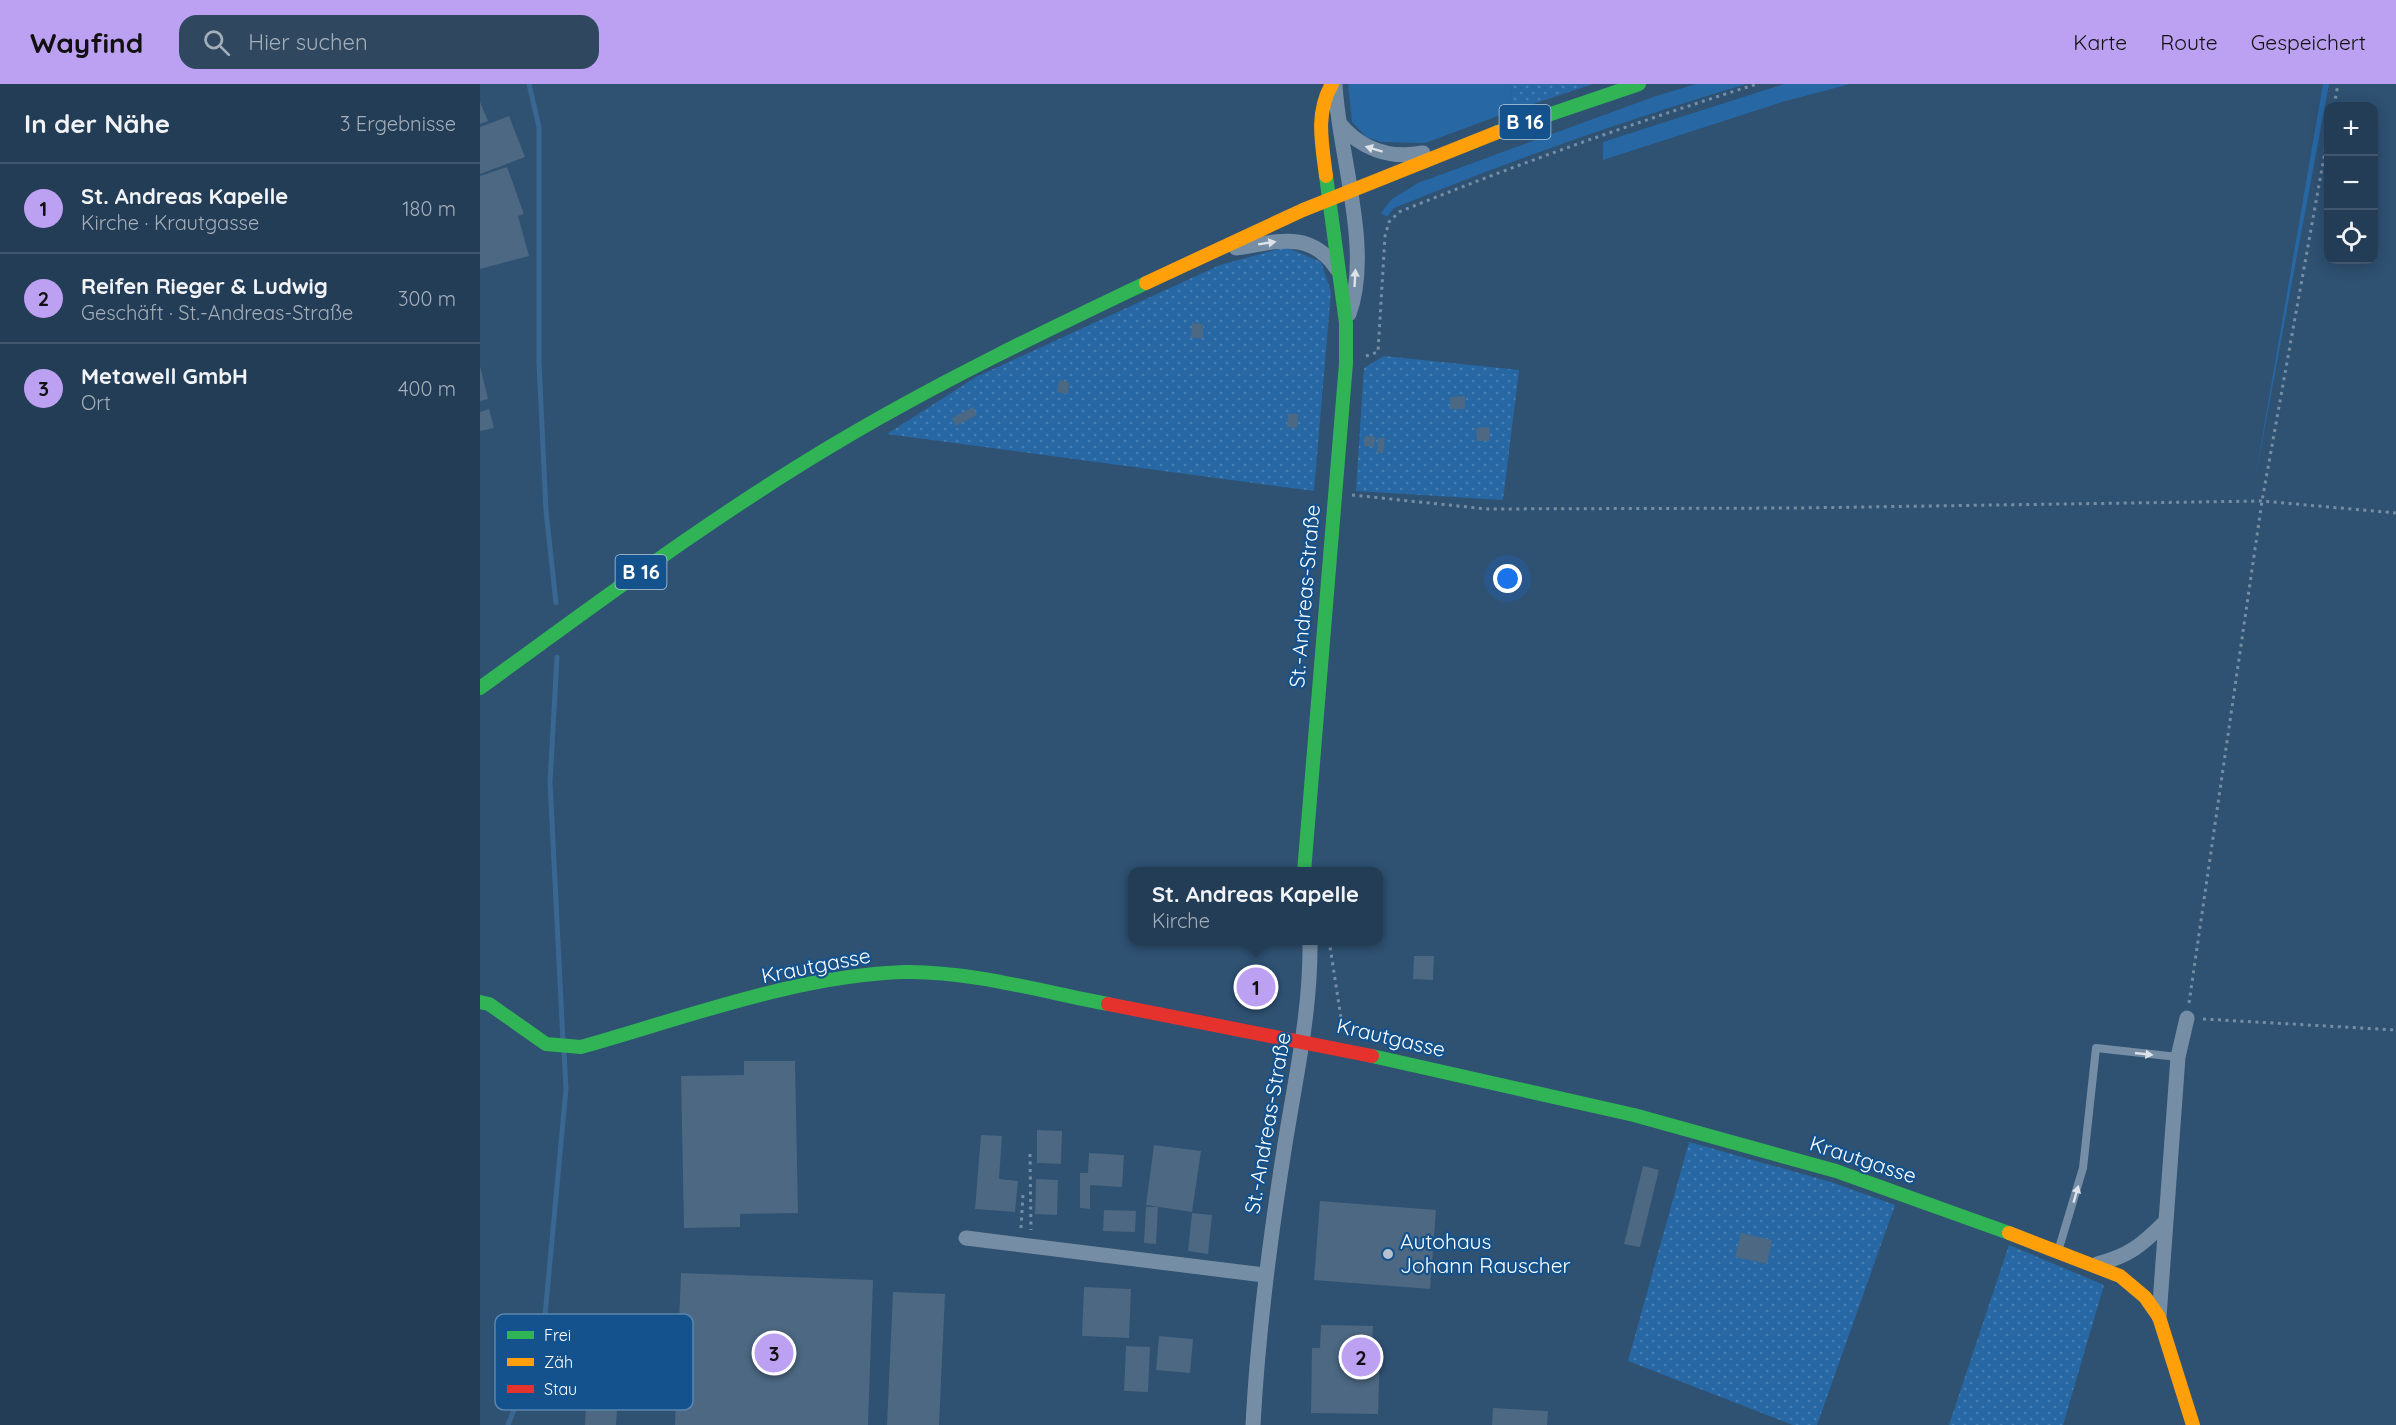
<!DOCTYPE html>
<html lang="de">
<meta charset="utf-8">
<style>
body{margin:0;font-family:Quicksand,sans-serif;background:#2f4860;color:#f1f3f6}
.controls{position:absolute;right:18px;top:18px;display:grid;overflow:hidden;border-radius:12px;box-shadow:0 3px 15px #0003}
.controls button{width:54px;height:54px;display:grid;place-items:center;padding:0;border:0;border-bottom:2px solid #40566c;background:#233d56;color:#f1f3f6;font:30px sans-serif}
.you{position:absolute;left:1028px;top:495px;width:21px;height:21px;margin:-15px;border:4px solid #fff;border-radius:50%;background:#1a73e8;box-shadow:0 0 0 9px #1a73e833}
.badge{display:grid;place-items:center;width:39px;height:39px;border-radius:50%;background:#bca0f2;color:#111;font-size:20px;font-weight:700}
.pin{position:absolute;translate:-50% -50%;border:3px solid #fff;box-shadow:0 2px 6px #0006}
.popup{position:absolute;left:648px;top:783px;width:255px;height:78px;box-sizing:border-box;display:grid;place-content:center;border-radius:12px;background:#233d56;filter:drop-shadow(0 2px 4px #0005);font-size:20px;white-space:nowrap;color:#a3aeb9}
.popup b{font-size:22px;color:#f1f3f6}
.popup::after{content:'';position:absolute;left:50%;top:100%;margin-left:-12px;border:12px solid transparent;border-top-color:#233d56}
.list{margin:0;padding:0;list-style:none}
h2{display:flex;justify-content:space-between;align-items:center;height:78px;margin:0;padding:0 24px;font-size:26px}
h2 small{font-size:20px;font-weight:400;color:#a3aeb9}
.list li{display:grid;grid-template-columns:39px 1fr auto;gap:18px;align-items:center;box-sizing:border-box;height:90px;padding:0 24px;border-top:2px solid #40566c}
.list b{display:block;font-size:22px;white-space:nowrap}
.list p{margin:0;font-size:20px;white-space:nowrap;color:#a3aeb9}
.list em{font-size:20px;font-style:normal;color:#a3aeb9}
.icon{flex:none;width:33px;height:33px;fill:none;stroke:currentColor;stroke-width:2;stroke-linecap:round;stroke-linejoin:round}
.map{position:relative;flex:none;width:1916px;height:1341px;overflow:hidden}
header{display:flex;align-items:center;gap:36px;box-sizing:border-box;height:84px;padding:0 30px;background:#bca0f2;color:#111}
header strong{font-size:28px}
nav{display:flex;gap:33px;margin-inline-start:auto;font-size:21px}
.search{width:420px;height:54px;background:#2f4860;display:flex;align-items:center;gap:15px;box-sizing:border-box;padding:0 21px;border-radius:18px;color:#a3aeb9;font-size:22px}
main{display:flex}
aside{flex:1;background:#233d56}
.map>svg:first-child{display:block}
.grass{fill:#2768a4}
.garden{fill:url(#garden-dots)}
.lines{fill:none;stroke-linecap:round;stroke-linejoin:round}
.stream{stroke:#3a6791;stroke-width:5}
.building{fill:#4c6882}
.path{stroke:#768ea5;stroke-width:3;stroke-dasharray:3 4.5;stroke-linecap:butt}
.lane{stroke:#768ea5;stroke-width:8}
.street{stroke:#768ea5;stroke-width:15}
.fast{stroke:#30b455;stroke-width:14}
.slow{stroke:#ff9f0a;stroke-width:14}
.jam{stroke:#e5322d;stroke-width:14}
.oneway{fill:#dde3e8}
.poi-dot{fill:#b6c2ce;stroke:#14528d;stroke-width:2}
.labels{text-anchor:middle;stroke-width:4.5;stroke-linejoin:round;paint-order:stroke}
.shield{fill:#14528d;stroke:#b8cbdd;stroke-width:1.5}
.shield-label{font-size:20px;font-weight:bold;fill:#fff}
.street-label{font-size:21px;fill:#fff;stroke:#14528d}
.poi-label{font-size:21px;fill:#fff;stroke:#14528d;text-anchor:start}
.key{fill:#14528d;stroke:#5a86af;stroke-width:1.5}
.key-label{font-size:16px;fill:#fff}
</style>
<header>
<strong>Wayfind</strong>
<div class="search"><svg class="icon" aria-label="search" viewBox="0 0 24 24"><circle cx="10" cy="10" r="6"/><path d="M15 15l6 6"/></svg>Hier suchen</div>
<nav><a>Karte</a><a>Route</a><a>Gespeichert</a></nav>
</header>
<main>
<aside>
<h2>In der Nähe<small>3 Ergebnisse</small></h2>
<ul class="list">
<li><span class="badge">1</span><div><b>St. Andreas Kapelle</b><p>Kirche · Krautgasse</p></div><em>180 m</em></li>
<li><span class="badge">2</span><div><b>Reifen Rieger &amp; Ludwig</b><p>Geschäft · St.-Andreas-Straße</p></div><em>300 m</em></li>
<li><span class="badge">3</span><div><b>Metawell GmbH</b><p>Ort</p></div><em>400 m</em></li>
</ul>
</aside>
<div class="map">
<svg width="1916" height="1341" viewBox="0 0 1916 1341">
<defs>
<pattern id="garden-dots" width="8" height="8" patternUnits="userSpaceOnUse" patternTransform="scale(1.5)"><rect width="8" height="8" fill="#2768a4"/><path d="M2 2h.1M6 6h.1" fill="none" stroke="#477fb2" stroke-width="1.8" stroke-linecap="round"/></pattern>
</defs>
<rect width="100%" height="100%" fill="#2f5172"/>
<!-- grass -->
<g class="grass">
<polygon points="868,0 1032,0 1029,28 945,59 901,58 886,53 872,38"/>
<path d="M1216 0H1267C1148 35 1029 77 914 124L907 133 901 129 912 115 938 99 1176 12Z"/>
<polygon points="1304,0 1370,0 1302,18 1123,76 1123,58"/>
<polygon points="1843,0 1849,0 1774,401"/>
</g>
<!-- garden -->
<g class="garden">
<polygon points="1032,0 1113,0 1029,28"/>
<polygon points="806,163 841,178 851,208 834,407 407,350 496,293 740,181"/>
<polygon points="904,272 1039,286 1023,416 876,407 884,284"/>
<polygon points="1209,1058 1351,1098 1415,1121 1337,1341 1313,1341 1148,1277"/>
<polygon points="1529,1161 1624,1201 1583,1341 1469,1341"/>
</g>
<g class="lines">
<!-- stream -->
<g class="stream">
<polyline points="49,0 59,43 59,279 66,427 76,519"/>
<polyline points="77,573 70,698 83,958"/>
<polyline points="28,1341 63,1253 86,1005 84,967"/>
</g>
</g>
<!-- building -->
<g class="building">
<polygon points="0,18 8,37 0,40"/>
<polygon points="29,32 45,73 0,90 0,43"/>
<polygon points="27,83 44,130 38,132 49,172 0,185 0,92"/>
<polygon points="712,239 723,240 723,254 711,254"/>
<polygon points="0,282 8,315 0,317"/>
<polygon points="579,296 589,298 588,310 577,308"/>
<polygon points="985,312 985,325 970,325 970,313"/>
<polygon points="493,323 497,331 476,342 472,334"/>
<polygon points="9,325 14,344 0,347 0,328"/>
<polygon points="808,330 818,330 817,344 807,343"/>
<polygon points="1009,343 1010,357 997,357 996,344"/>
<polygon points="885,352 895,353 894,363 884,362"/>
<polygon points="898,354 905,354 903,369 897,369"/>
<polygon points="934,872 954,872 953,896 933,895"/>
<polygon points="763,894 789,896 788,912 762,910"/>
<polygon points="264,977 315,977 318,1129 260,1130 260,1143 204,1144 201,992 264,991"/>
<polygon points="557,1046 582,1047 581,1080 557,1079"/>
<polygon points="501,1051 522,1052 519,1095 538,1097 535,1128 495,1125"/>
<polygon points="674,1061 721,1067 712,1128 666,1121"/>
<polygon points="609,1069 644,1071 642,1103 610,1101 610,1125 600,1124 600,1089 608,1089"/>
<polygon points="1163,1082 1179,1086 1160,1163 1144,1160"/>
<polygon points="556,1095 578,1096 577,1131 555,1130"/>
<polygon points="840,1117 956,1126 950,1205 834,1196"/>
<polygon points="666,1123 678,1123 676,1160 664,1159"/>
<polygon points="624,1126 656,1127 655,1148 623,1147"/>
<polygon points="712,1129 732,1131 728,1170 708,1167"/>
<polygon points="1261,1149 1292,1156 1287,1180 1255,1173"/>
<polygon points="201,1189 393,1196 388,1341 195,1341"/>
<polygon points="604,1203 651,1205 649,1254 602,1252"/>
<polygon points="413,1208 465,1210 459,1341 407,1341"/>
<polygon points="841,1241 893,1242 892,1266 900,1266 898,1330 831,1329 832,1264 840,1264"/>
<polygon points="679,1252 713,1255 710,1289 676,1286"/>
<polygon points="646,1262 670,1263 668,1308 644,1307"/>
<polygon points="107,1294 139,1295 136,1341 105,1341"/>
<polygon points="1013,1324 1068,1327 1067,1341 1012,1341"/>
</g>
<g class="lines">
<!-- path -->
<g class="path">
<polyline points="1854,22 1858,0"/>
<path d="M886 272 898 268 905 152 909 138 919 128C1037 80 1156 38 1277 0"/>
<polyline points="872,411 1007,425 1318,424 1782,417 1916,429"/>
<polyline points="849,856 861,934 860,948"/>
<polyline points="1709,919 1782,417 1848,51"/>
<polyline points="1723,935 1916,946"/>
<polyline points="550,1070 551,1146"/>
<polyline points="541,1144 543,1110"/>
</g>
<!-- lane -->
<polyline class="lane" points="1579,1164 1603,1084 1616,964 1698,973"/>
<!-- street -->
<g class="street">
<path d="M855 0C858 68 893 165 869 230"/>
<path d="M860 40C881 65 910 75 943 69"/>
<path d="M756 164C797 158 830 145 857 185"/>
<polyline points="486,1154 784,1191"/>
<path d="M1617 1180C1649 1172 1662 1161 1685 1138"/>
<polyline points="1679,1233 1698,973 1707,934"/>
<path d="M773 1341C778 1245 790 1154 805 1060 816 991 831 926 830 856"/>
</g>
<!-- fast -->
<g class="fast">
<polyline points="1018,48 1159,0"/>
<path d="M0 604C119 518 237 429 363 355 461 297 563 248 666 199"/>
<polyline points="824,788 866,279 866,239 846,92"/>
<path d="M0 918 9 920 66 960 101 963C204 934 318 891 425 888 490 887 564 908 628 920"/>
<polyline points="892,972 1154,1031 1356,1087 1529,1149"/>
</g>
<!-- slow -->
<g class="slow">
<path d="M846 92C842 60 835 29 852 0"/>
<polyline points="666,199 823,126 1018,48"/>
<polyline points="1529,1149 1640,1192 1665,1213 1679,1233 1713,1341"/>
</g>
<!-- jam -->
<polyline class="jam" points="628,920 892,972"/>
</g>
<!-- one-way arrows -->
<defs><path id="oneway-solid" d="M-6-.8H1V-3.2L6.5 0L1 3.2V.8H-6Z" transform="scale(1.5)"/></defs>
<g class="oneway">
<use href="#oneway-solid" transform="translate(894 65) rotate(-163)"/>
<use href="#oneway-solid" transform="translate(787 159) rotate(-9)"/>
<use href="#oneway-solid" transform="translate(875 194) rotate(-87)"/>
<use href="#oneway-solid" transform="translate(1664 970) rotate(6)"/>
<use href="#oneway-solid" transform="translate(1596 1110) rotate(-74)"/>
</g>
<!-- markers -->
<circle class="poi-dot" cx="908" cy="1170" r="6"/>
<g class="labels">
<!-- shield labels -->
<g class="shield">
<rect x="1019.5" y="21" width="51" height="34" rx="4.5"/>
<rect x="135.5" y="471" width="51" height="34" rx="4.5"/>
</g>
<g class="shield-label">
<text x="1045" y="45">B 16</text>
<text x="161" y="495">B 16</text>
</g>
<!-- street labels -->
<g class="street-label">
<text transform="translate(825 512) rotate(-85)" y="7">St.-Andreas-Straße</text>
<text transform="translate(336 882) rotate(-11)" y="7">Krautgasse</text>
<text transform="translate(911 954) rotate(13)" y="7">Krautgasse</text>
<text transform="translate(788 1039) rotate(-80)" y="7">St.-Andreas-Straße</text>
<text transform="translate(1383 1076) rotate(18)" y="7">Krautgasse</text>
</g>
<!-- poi labels -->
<g class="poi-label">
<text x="920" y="1165">Autohaus<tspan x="920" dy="24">Johann Rauscher</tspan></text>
</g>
</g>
<!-- legend -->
<rect x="15" y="1230" width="198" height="96" rx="9" class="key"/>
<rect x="27" y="1247" width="27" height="8" fill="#30b455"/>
<rect x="27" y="1274" width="27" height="8" fill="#ff9f0a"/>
<rect x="27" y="1301" width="27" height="8" fill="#e5322d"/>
<g class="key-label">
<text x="64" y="1257">Frei</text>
<text x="64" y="1284">Zäh</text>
<text x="64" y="1311">Stau</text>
</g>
</svg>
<div class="controls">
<button>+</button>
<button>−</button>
<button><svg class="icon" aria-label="locate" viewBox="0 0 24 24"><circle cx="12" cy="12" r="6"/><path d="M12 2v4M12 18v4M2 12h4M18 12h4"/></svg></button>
</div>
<div class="you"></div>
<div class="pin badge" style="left:776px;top:903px">1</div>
<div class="popup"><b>St. Andreas Kapelle</b>Kirche</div>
<div class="pin badge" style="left:881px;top:1273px">2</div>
<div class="pin badge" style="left:294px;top:1269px">3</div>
</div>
</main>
